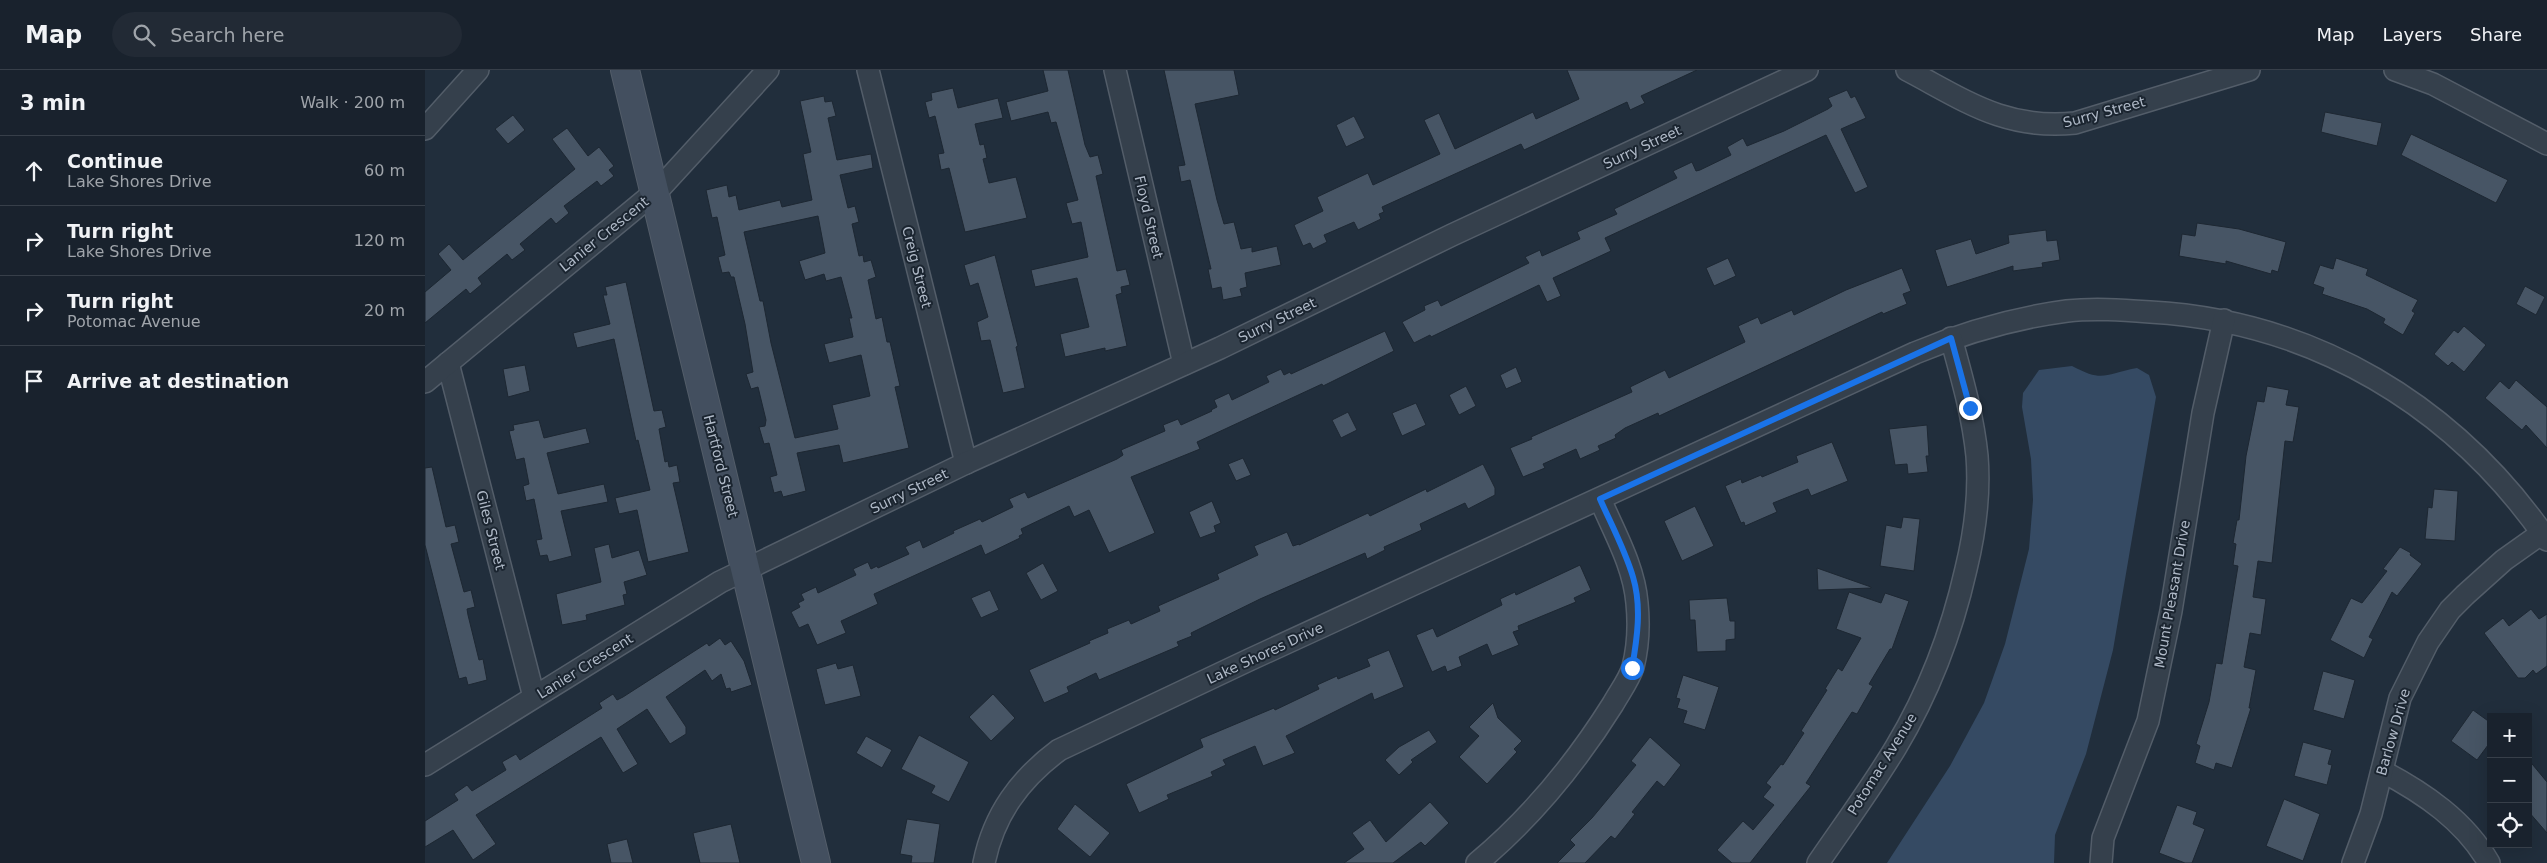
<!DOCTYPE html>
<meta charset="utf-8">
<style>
body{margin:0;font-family:"DejaVu Sans",sans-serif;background:#222a35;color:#f1f3f6}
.controls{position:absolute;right:15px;bottom:15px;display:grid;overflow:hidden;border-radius:0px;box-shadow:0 5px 20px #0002}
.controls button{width:45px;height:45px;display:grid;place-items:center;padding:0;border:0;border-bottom:1px solid #373f49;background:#19222d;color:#f1f3f6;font:25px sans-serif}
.stop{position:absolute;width:15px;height:15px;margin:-11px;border:4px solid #1a73e8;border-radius:50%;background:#fff}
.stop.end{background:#1a73e8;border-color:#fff;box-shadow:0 1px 5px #0008}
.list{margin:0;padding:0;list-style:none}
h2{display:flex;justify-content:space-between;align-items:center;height:65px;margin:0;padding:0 20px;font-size:21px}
h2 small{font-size:16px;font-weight:400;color:#9fa4aa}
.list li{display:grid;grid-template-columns:32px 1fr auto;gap:15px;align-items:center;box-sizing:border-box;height:70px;padding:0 20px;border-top:1px solid #373f49}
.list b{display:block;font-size:19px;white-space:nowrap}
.list p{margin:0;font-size:16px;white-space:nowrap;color:#9fa4aa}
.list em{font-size:16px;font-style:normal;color:#9fa4aa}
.icon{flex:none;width:28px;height:28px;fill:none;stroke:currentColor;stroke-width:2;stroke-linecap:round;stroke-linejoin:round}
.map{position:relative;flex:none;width:2122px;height:793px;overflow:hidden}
header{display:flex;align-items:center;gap:30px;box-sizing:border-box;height:70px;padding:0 25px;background:#19222d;border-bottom:1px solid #373f49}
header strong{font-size:24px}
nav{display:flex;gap:28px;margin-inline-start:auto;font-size:18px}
.search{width:350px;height:45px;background:#222a35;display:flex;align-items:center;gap:12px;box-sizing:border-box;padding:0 18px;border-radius:28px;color:#9fa4aa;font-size:19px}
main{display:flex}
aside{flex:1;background:#19222d}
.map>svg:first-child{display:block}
.water{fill:#354a63}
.building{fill:#475565;stroke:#1d2732;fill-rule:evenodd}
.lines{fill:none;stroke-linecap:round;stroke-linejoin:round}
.street-casing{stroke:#535d69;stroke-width:24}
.secondary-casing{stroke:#535d69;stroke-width:30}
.street{stroke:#35404c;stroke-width:21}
.secondary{stroke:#434f5f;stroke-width:28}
.route{stroke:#1a73e8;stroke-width:6}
.labels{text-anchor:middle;stroke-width:4;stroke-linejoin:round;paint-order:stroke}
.street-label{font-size:14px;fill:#b0bac8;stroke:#1b2530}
</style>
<header>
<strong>Map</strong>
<div class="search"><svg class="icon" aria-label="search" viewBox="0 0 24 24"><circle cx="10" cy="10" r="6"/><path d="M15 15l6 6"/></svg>Search here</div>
<nav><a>Map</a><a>Layers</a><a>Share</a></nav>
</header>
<main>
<aside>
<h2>3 min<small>Walk · 200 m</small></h2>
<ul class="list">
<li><svg class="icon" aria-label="ahead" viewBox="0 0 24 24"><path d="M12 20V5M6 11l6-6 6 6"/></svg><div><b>Continue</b><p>Lake Shores Drive</p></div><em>60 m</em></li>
<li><svg class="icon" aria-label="right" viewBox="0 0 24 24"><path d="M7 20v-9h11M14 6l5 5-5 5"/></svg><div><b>Turn right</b><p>Lake Shores Drive</p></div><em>120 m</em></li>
<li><svg class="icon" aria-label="right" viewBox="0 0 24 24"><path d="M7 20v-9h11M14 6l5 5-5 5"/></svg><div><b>Turn right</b><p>Potomac Avenue</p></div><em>20 m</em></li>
<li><svg class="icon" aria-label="arrive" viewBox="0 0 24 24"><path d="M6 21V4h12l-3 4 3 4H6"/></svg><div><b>Arrive at destination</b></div></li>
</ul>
</aside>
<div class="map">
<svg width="2122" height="793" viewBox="0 0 2122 793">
<rect width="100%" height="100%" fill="#212e3c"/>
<!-- water -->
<path class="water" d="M1647 296C1679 313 1679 304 1712 298L1724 305 1731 327 1688 580 1661 684 1630 765 1629 793H1462L1525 696 1559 633 1580 574 1604 479 1608 430 1606 389 1597 337 1598 323 1614 300Z"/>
<!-- building -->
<g class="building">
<polygon points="618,0 643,0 660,75 665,87 673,85 678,104 671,106 692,201 701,199 705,215 696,217 697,223 691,225 702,276 680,281 680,278 640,287 635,264 664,257 652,208 610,217 606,200 663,187 656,152 647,154 641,133 653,130 631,52 626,53 623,42 586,51 581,32 623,21"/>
<polygon points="739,0 809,0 814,25 770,34 792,130 799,154 809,152 816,179 827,177 827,182 852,176 856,195 820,203 822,217 815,219 817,226 798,230 796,217 787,219 783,199 786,199 765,110 756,112 753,96 760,95"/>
<polygon points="1142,0 1272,0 1216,26 1220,33 1205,40 1202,32 1099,80 1096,74 957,137 959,142 954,144 956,149 933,160 929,152 899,165 902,172 888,179 885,173 878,176 869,155 898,141 892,127 943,103 948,115 1015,84 999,50 1014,43 1030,79 1108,42 1111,49 1154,29"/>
<polygon points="528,18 533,38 573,28 578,48 550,54 555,75 559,74 562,88 558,89 564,113 591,107 602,148 540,162 524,98 516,100 513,84 519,83 510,46 504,48 500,32 507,30 506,23"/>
<polygon points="1422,20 1426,28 1430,26 1441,48 1416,59 1443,117 1430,123 1401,65 1180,168 1186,181 1128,208 1136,226 1122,232 1114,215 1006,267 1005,265 989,273 977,252 1000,240 999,236 1013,230 1016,236 1104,193 1100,187 1115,180 1117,186 1155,169 1152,162 1192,144 1189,139 1252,108 1248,101 1267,92 1271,101 1275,100 1306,85 1302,77 1318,68 1322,76 1359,61 1403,39 1407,36 1403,28"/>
<path d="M399 26 400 32 407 31 411 46 403 48 412 90 446 84 448 98 415 105 423 138 430 136 434 152 427 154 434 186 438 185 439 192 446 190 451 207 443 210 451 249 457 247 462 272H465L475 316 470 317 484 378 418 393 414 375 372 383 381 421 358 427 356 421 349 423 345 407 352 405 344 373 339 374 334 357 340 356 341 350 333 317 326 319 321 304 328 302 320 254 309 207H306L304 202 297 203 293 187 300 185 292 147 287 148 281 120 302 115 304 127 311 125 314 140 355 130 357 137 387 130 378 84 386 82 375 31ZM393 146 400 183 374 191 380 210 399 204 401 211 416 207 427 248H424L428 267 399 274 404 293 436 285 445 326 407 335 413 359 370 368 346 273 338 231H335L319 162Z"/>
<polygon points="1900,42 1957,53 1952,76 1896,62"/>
<polygon points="88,45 100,60 83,74 70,59"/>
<polygon points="929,46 940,68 921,77 911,55"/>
<polygon points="142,58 163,86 174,77 189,96 184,100 189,106 176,116 172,111 139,136 144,143 131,154 126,148 95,174 100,180 87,190 82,184 53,208 57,214 45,224 41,219 0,253 0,222 26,200 13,184 24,174 38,190 150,99 127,69"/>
<polygon points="1986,64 2083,110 2071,133 1976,85"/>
<polygon points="1772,153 1814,159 1861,172 1853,202 1847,200 1846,204 1801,191 1801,194 1754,186 1757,164 1770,166"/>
<polygon points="1621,160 1622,171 1632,170 1635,190 1617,193 1618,197 1588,201 1588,196 1522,217 1510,180 1546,169 1551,184 1584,173 1583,165"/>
<polygon points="570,185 593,276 591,277 600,318 578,323 565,270 556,271 552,252 563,247 553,213 545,216 539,195"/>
<polygon points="1303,188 1311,206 1289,216 1281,198"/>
<polygon points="1911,188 1943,199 1941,205 1993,230 1987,241 1990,243 1978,265 1958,253 1960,249 1942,239 1897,224 1899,218 1888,214 1895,195 1908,199"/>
<polygon points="1477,198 1486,221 1478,224 1482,234 1458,244 1457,242 1234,346 1233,343 1200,358 1190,365 1191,368 1173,376 1175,380 1155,389 1151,379 1118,394 1120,398 1098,407 1085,378 1107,369 1106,367 1207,322 1205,317 1240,300 1244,308 1320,272 1313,256 1333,247 1336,254 1367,240 1369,245 1421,220"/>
<polygon points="201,212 229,341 237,340 241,357 234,359 240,392 243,391 244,397 252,395 255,412 248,413 264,482 223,492 212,440 194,444 190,428 225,420 213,370 211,371 189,269 152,278 148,263 185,254 178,225 182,225 180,217"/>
<polygon points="2100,216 2120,227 2111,245 2091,234"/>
<polygon points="2039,256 2061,275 2039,302 2027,292 2023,296 2009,284 2029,260 2033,263"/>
<polygon points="960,261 969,281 898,316 897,314 772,372 775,379 706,407 730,463 684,483 664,440 649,447 644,436 596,459 598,464 594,466 595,468 560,485 556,475 449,524 453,534 416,551 421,563 392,575 383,554 374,558 366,542 375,537 373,533 379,530 376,524 391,517 393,523 431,505 428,499 443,492 446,499 452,496 453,498 484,484 480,477 495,470 498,478 529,463 528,461 555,449 557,452 588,437 584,429 600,422 603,428 692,389 698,385 696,380 740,361 738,355 753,349 756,355 787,341 786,340 792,337 789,330 804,323 807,330 844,312 841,306 856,299 859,305 865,302 866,304"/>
<polygon points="100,295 105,321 83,327 78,299"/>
<polygon points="1091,297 1097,312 1081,319 1075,305"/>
<polygon points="2091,310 2122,337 2122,378 2101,355 2097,360 2060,328 2075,311 2084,319"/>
<polygon points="1041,316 1051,336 1034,345 1024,325"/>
<polygon points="1842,316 1864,320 1861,335 1874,337 1868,372 1860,371 1847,493 1833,491 1828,527 1841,529 1836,565 1825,563 1819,597 1831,600 1824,638 1826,638 1807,698 1791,693 1789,700 1770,693 1775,676 1771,674 1784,632 1791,593 1797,594 1813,496 1808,495 1811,474 1808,473 1812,450 1814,450 1821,386 1832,331 1839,332"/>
<polygon points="991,333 1001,355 977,366 967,343"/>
<polygon points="923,342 932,360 916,368 907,350"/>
<polygon points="114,350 119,368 161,358 165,373 122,383 133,424 179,414 183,432 136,441 147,486 124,492 122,485 115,486 111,470 117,469 109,429 101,431 98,416 104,414 99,388 91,390 84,361 89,360 88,355"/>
<polygon points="1502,355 1504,386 1501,386 1503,402 1483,404 1482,394 1470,395 1464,359"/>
<polygon points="1407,372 1423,411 1386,426 1383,419 1348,433 1352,442 1320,456 1319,452 1316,453 1300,416 1316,409 1317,413 1336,405 1337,407 1373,392 1371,386"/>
<polygon points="818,388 826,405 811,411 803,394"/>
<polygon points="1058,394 1070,418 1070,425 1043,439 1040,433 995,454 997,460 959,477 960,480 942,489 940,483 835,529 766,563 767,566 752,572 754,576 674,610 671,603 642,617 644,622 619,633 604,600 665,573 664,571 683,563 682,559 704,550 706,554 735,541 733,536 794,509 792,504 833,485 829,476 862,462 868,476 874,474 874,475 943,443 945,446 1001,419 1002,422"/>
<polygon points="7,397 21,457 30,455 34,472 26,474 39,522 46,520 50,537 42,539 43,545 54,590 58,589 62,610 43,615 41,607 34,609 0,475 0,398"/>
<polygon points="2009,419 2033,421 2030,471 2000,469 2003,437 2007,438"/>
<polygon points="787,431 796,453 789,456 791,462 775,468 764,442"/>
<polygon points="1270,436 1289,476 1257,491 1239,451"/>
<polygon points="1478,447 1495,449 1489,501 1455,496 1461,455 1476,458"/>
<polygon points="184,474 187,488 214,480 222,505 199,512 202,524 198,525 200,535 161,545 162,550 137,555 131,524 176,512 169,478"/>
<polygon points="1975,477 1986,483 1985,485 1997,494 1972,526 1967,522 1944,567 1948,569 1939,588 1905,570 1926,528 1937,533 1962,501 1958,499"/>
<polygon points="618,493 633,521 616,530 601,503"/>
<polygon points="1155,495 1166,520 1149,528 1151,532 1093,556 1094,560 1088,562 1094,575 1067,586 1062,574 1034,587 1037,596 1022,602 1020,596 1007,602 991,565 1008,558 1012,567 1077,535 1075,529 1090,522 1091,525"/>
<polygon points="1392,498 1446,517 1446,518 1393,520"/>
<polygon points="565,520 574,540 556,548 546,528"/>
<polygon points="1424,522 1456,533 1460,523 1484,531 1467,579 1465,579 1444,614 1448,616 1432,644 1427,642 1381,713 1386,716 1325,793 1307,793 1292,780 1318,751 1328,760 1349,735 1338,727 1346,717 1341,713 1356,694 1358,695 1379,663 1376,661 1402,620 1400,619 1413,598 1417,601 1436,568 1411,559"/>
<polygon points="1302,528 1305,551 1310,551 1310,569 1301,570 1301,581 1272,582 1270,550 1265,550 1264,530"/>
<polygon points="2106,539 2114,549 2122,544 2122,596 2111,604 2108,600 2100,608 2093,608 2059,563 2078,548 2084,556"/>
<polygon points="295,568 300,575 306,571 319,591 327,615 306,622 305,618 301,619 296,604 287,611 280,600 241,627 261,657 261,664 245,674 222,639 192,659 213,694 198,703 176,667 51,745 71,774 48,790 28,760 0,777 0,751 33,730 29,724 42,715 47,721 81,700 77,692 91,684 95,690 177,638 174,633 188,624 192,630 198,627 282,573 284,576"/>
<polygon points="964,580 979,617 949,630 947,623 861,666 870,683 838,696 830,676 798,690 801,695 786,702 788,706 742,725 744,729 714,743 701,714 778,677 775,669 849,638 850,640 894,619 892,615 912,606 913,609 945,596 942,589"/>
<polygon points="411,593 413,599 428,595 436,626 400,635 391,599"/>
<polygon points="1898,601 1930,610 1919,649 1888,640"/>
<polygon points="1258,605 1294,617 1280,660 1258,653 1262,641 1252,638 1255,629 1251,628"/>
<polygon points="568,624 590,648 566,671 544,647"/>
<polygon points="1068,633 1073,648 1097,671 1089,679 1092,682 1062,714 1034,687 1054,666 1044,657"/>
<polygon points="2048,640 2066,653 2066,671 2052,690 2026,671"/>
<polygon points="1004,660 1012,672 986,690 988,692 974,705 960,690 974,677"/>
<polygon points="494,665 544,692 524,732 506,723 510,716 476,699"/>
<polygon points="441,666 467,680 457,698 431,683"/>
<polygon points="1225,667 1256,695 1239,717 1232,711 1207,742 1210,744 1190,769 1186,766 1160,793 1132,793 1150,775 1145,770 1167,748 1211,695 1206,691"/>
<polygon points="1878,672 1907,680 1903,694 1907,695 1902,715 1869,706"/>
<polygon points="2103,689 2122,712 2122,763 2103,741"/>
<polygon points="1859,729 1895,744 1878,791 1841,776"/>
<polygon points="1005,732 1024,753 1000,776 996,772 968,793 919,793 939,779 927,763 945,750 961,772"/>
<polygon points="650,734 685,763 665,787 632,759"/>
<polygon points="1752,735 1772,742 1768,754 1780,759 1767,793 1760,793 1734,783"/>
<polygon points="482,749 515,754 509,793 486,793 487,786 475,784"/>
<polygon points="306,754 315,793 275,793 268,763"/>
<polygon points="202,769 208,793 186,793 182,774"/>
</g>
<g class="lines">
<defs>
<g id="street">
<polyline points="443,0 541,393"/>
<polyline points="690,0 759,294"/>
<path d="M1482 0C1541 31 1580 60 1650 53L1824 0"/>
<polyline points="1970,0 2008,14 2122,74"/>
<polyline points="0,59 53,0"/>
<polyline points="23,293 109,627"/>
<polyline points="0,312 236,117 343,0"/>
<polyline points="0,695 295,512 541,393 795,278 1027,165 1382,0"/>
<path d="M1957 701C1999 723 2040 751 2064 793"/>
<path d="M559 793C569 744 595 709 634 680L824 590 1490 283C1538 263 1589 248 1642 241 1669 238 1697 240 1725 242 1888 251 2029 335 2122 470"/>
<path d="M1052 793C1106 748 1151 693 1188 634 1194 623 1204 610 1208 597 1213 577 1214 553 1212 533 1209 496 1189 462 1175 429"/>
<path d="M1393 793C1419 755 1447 717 1471 677 1504 622 1527 561 1541 499 1550 462 1555 424 1552 386 1548 346 1537 308 1526 268"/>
<polyline points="1676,793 1678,768 1723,651 1746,541 1778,343 1799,250"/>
<polyline points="1928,793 1946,744 1975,628 2003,572 2025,540 2040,525 2079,490 2117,463"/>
</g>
<polyline id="secondary" points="200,0 391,793"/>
</defs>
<!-- street casing -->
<use href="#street" class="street-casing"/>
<!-- secondary casing -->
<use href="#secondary" class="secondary-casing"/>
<!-- street -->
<use href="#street" class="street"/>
<!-- secondary -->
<use href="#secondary" class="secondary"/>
</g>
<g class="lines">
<!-- route -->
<path class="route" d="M1207 598C1212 569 1217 537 1208 507 1200 480 1186 454 1175 429L1526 268 1545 338"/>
</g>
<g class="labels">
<!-- street labels -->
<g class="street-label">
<text transform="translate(1679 42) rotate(-15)" y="5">Surry Street</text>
<text transform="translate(1217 77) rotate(-25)" y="5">Surry Street</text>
<text transform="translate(724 147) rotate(77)" y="5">Floyd Street</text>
<text transform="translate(179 164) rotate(-39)" y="5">Lanier Crescent</text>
<text transform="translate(492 197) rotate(76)" y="5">Creig Street</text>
<text transform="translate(852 250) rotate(-26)" y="5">Surry Street</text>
<text transform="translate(296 396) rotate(76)" y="5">Hartford Street</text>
<text transform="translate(484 421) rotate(-26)" y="5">Surry Street</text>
<text transform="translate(66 460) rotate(76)" y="5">Giles Street</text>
<text transform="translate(1747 524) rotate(-80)" y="5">Mount Pleasant Drive</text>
<text transform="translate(840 583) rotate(-25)" y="5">Lake Shores Drive</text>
<text transform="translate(160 596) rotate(-32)" y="5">Lanier Crescent</text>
<text transform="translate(1968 662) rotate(-74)" y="5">Barlow Drive</text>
<text transform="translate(1457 694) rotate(-58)" y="5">Potomac Avenue</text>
</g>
</g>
</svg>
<div class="controls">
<button>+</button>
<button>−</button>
<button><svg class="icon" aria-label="locate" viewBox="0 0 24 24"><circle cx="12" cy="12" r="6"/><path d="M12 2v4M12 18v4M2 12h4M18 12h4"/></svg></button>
</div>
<div class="stop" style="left:1207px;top:598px"></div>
<div class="stop end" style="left:1545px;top:338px"></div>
</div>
</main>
